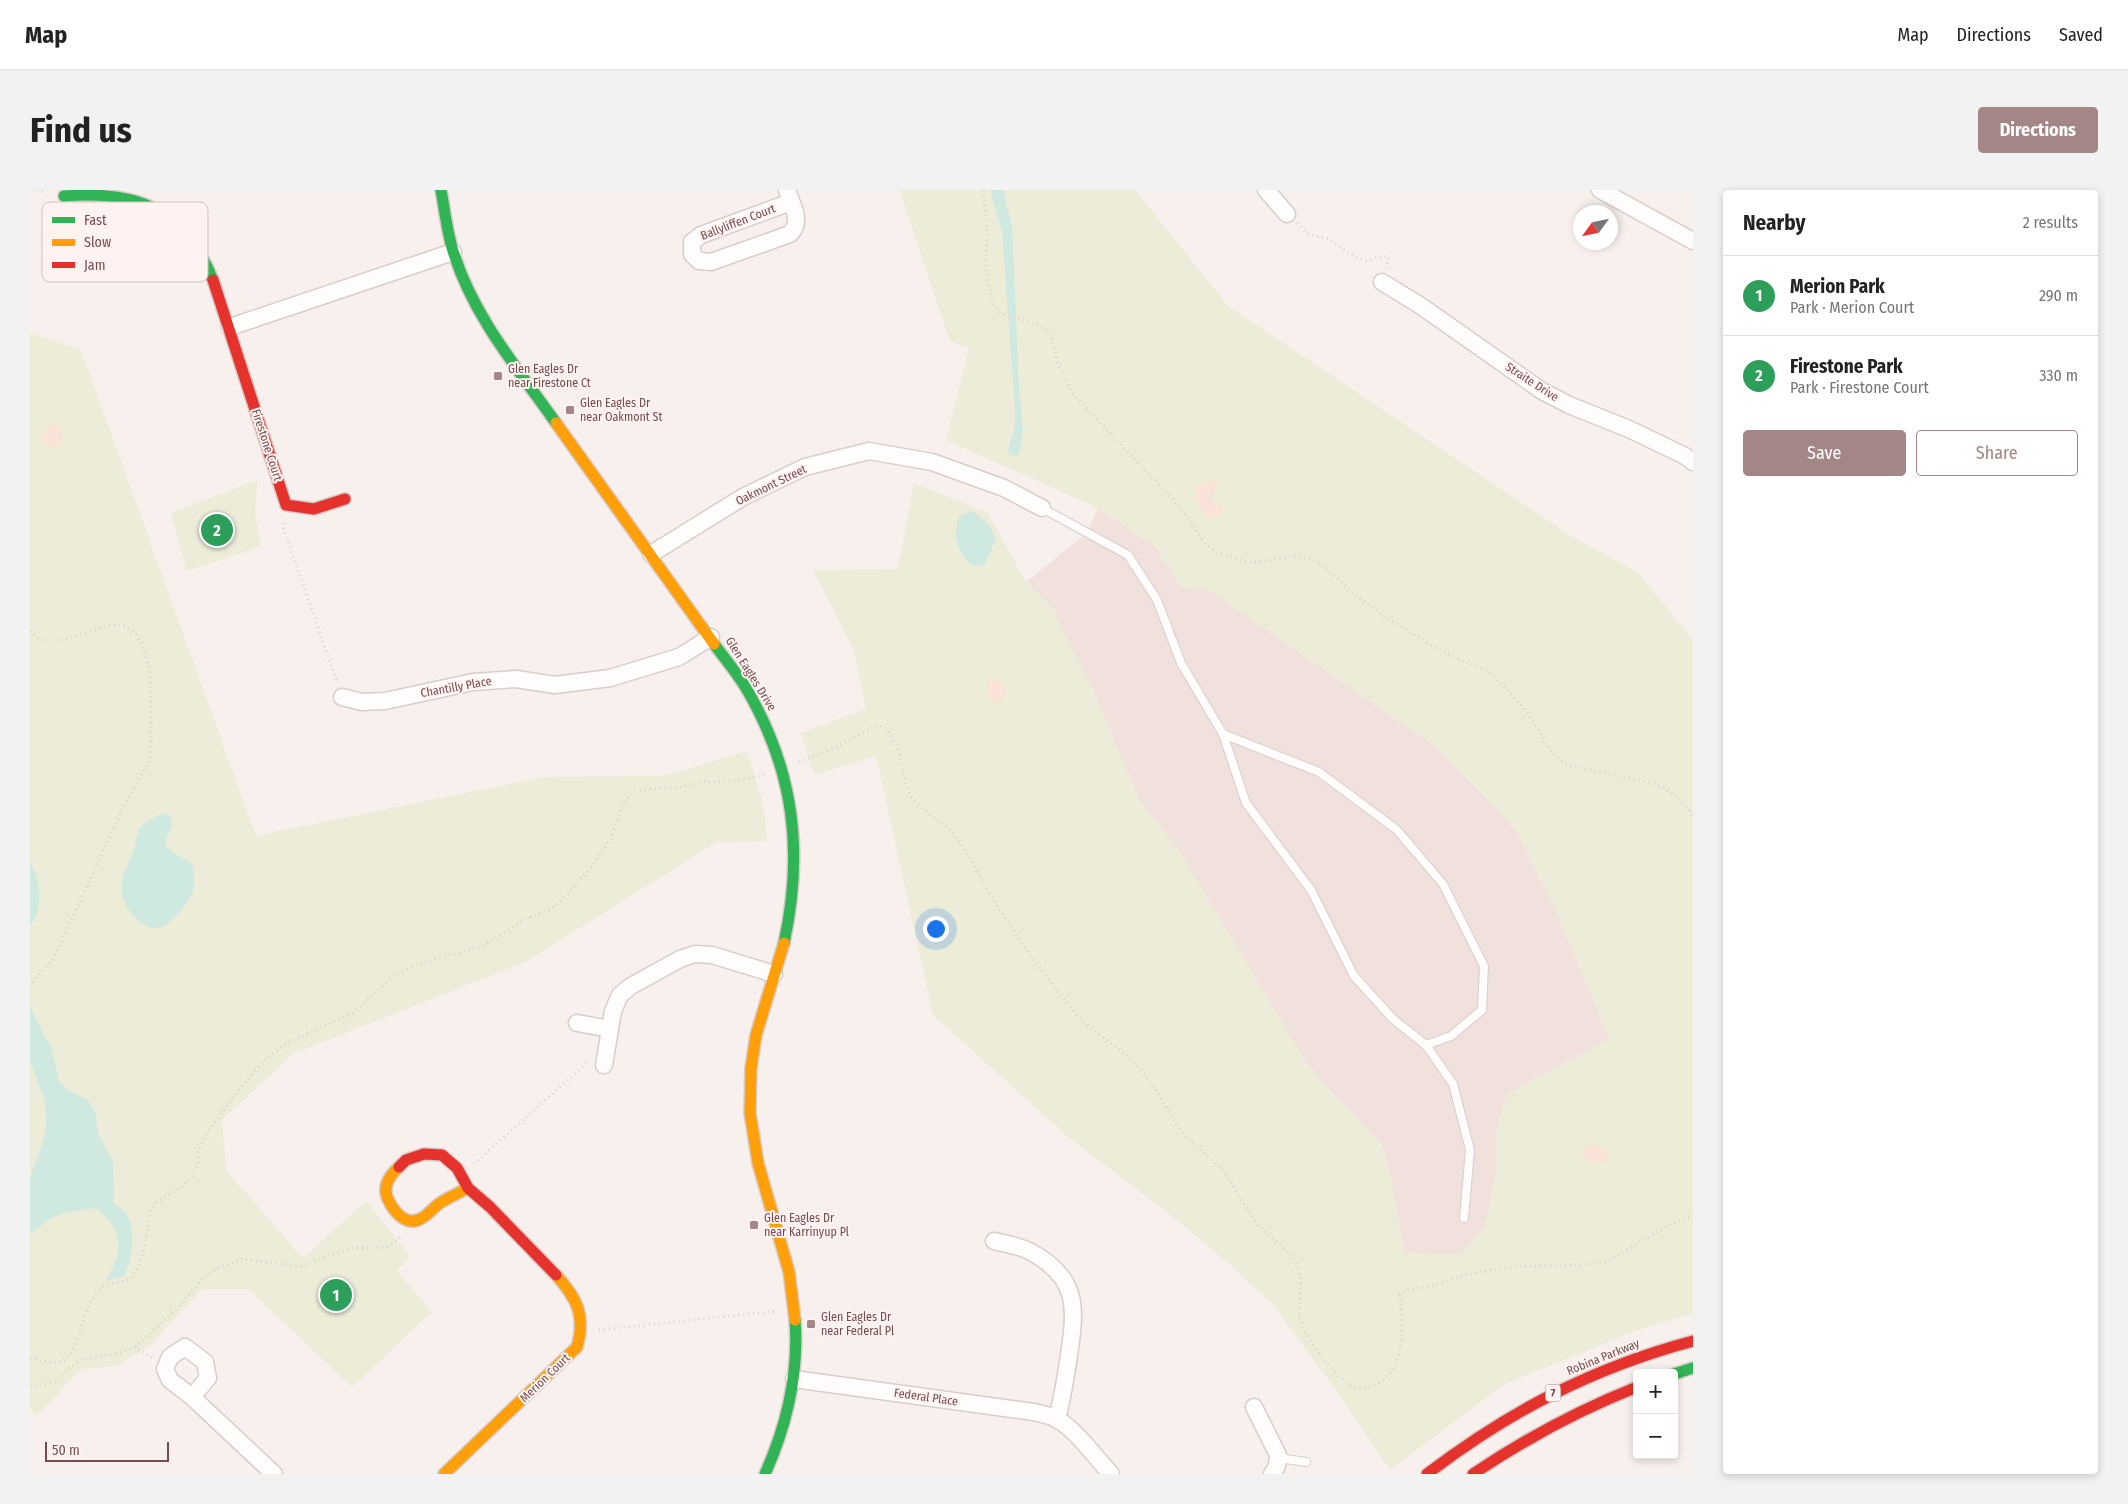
<!DOCTYPE html>
<meta charset="utf-8">
<style>
body{margin:0;font-family:"Fira Sans Condensed",sans-serif;background:#f2f2f2;color:#222}
.controls{position:absolute;right:15px;bottom:15px;display:grid;overflow:hidden;border-radius:5px;box-shadow:0 2px 8px #0003}
.controls button{width:45px;height:45px;display:grid;place-items:center;padding:0;border:0;border-bottom:1px solid #e0e0e0;background:#fff;color:#222;font:25px sans-serif}
.compass{position:absolute;left:1543px;top:15px;width:45px;height:45px;border-radius:50%;background:#fff;box-shadow:0 2px 8px #0003;rotate:237deg}
.scale{position:absolute;left:15px;bottom:12px;width:124px;box-sizing:border-box;padding-left:5px;border:2px solid #764d4f;border-top:0;font-size:14px;line-height:18px;white-space:nowrap;color:#764d4f;-webkit-text-stroke:4px #fef3f0;paint-order:stroke}
.you{position:absolute;left:905px;top:738px;width:18px;height:18px;margin:-12px;border:4px solid #fff;border-radius:50%;background:#1a73e8;box-shadow:0 0 0 8px #1a73e833}
.badge{display:grid;place-items:center;width:32px;height:32px;border-radius:50%;background:#a48686;color:#fff;font-size:16px;font-weight:700}
.pin{position:absolute;translate:-50% -50%;border:2px solid #fff;box-shadow:0 1px 5px #0006}
.list{margin:0;padding:0;list-style:none}
h2{display:flex;justify-content:space-between;align-items:center;height:65px;margin:0;padding:0 20px;font-size:21px}
h2 small{font-size:16px;font-weight:400;color:#767676}
.list li{display:grid;grid-template-columns:32px 1fr auto;gap:15px;align-items:center;box-sizing:border-box;height:80px;padding:0 20px;border-top:1px solid #e0e0e0}
.list b{display:block;font-size:19px;white-space:nowrap}
.list p{margin:0;font-size:16px;white-space:nowrap;color:#767676}
.list em{font-size:16px;font-style:normal;color:#767676}
.actions{display:flex;gap:10px;padding:15px 20px}
.actions a{flex:1;padding:11px 0;border:1px solid #a48686;border-radius:5px;text-align:center;font-size:18px;color:#a48686}
.actions .main{background:#a48686;color:#fff}
.map{position:relative;flex:none;width:1663px;height:1284px;overflow:hidden;border-radius:5px}
header{display:flex;align-items:center;gap:30px;box-sizing:border-box;height:70px;padding:0 25px;background:#fff;border-bottom:1px solid #e0e0e0}
header strong{font-size:24px}
nav{display:flex;gap:28px;margin-inline-start:auto;font-size:18px}
.intro{display:flex;align-items:center;justify-content:space-between;box-sizing:border-box;height:120px;padding:0 30px}
h1{margin:0;font-size:35px}
.button{padding:12px 22px;border-radius:5px;background:#a48686;color:#fff;font-size:18px;font-weight:700}
main{display:flex;gap:30px;padding:0 30px}
aside{flex:1;background:#fff;border-radius:5px;box-shadow:0 2px 8px #0003}
.map>svg:first-child{display:block}
.residential{fill:#f1e1dd}
.green{fill:#ececd9}
.sand{fill:#f9e3d8}
.water{fill:#cfe8e0}
.lines{fill:none;stroke-linecap:round;stroke-linejoin:round}
.lane-casing{stroke:#d8cdcb;stroke-width:10}
.street-casing{stroke:#d8cdcb;stroke-width:19}
.fast-casing{stroke:#d8cbc9;stroke-width:14}
.slow-casing{stroke:#d8cbc9;stroke-width:14}
.jam-casing{stroke:#d8cbc9;stroke-width:14}
.path{stroke:#dad0d0;stroke-width:3;stroke-dasharray:1 4;stroke-linecap:butt}
.lane{stroke:#fefdfc;stroke-width:8}
.street{stroke:#fefdfc;stroke-width:16}
.fast{stroke:#30b455;stroke-width:11}
.slow{stroke:#ff9f0a;stroke-width:11}
.jam{stroke:#e5322d;stroke-width:11}
.poi-dot{fill:#a48686;stroke:#fef3f0;stroke-width:2}
.labels{text-anchor:middle;stroke-width:4;stroke-linejoin:round;paint-order:stroke}
.shield{fill:#fef3f0;stroke:#9f7f7f;stroke-width:1}
.shield-label{font-size:11px;font-weight:bold;fill:#764d4f}
.street-label{font-size:12px;fill:#764d4f;stroke:#fef3f0}
.poi-label{font-size:12px;fill:#764d4f;stroke:#fef3f0;text-anchor:start}
.key{fill:#fef3f0;stroke:#d5c1c0;stroke-width:1}
.key-label{font-size:14px;fill:#764d4f}
</style>
<header>
<strong>Map</strong>
<nav><a>Map</a><a>Directions</a><a>Saved</a></nav>
</header>
<div class="intro"><h1>Find us</h1><a class="button">Directions</a></div>
<main>
<div class="map">
<svg width="1663" height="1284" viewBox="0 0 1663 1284">
<rect width="100%" height="100%" fill="#f8f0ed"/>
<!-- residential -->
<polygon class="residential" points="1068,318 1125,357 1151,397 1178,399 1406,557 1486,640 1535,741 1579,849 1477,904 1466,945 1466,981 1455,1037 1431,1065 1375,1063 1358,975 1351,954 1279,877 1147,657 1109,610 1062,498 1023,419 996,392 1057,343"/>
<!-- green -->
<g class="green">
<polygon points="869,0 1105,0 1199,117 1543,347 1609,383 1663,450 1663,1123 1605,1141 1475,1194 1360,1280 1302,1195 1243,1115 1197,1072 1143,1027 1038,947 903,825 846,566 784,585 771,543 836,519 823,458 783,380 868,379 884,293 958,323 996,392 1023,419 1062,498 1109,610 1147,657 1279,877 1351,954 1358,975 1375,1063 1431,1065 1455,1037 1466,981 1466,945 1477,904 1579,849 1535,741 1486,640 1406,557 1178,400 1151,397 1125,357 1068,318 916,250 939,158 920,151"/>
<polygon points="0,143 51,160 226,646 513,587 634,586 717,561 734,617 737,651 687,652 497,771 263,864 192,930 196,980 273,1068 336,1011 380,1066 367,1081 402,1122 322,1197 218,1099 172,1099 120,1156 86,1176 51,1179 7,1226 0,1219"/>
<polygon points="227,290 225,324 231,356 157,381 141,323"/>
</g>
<!-- sand -->
<g class="sand">
<polygon points="22,234 25,234 32,240 32,250 26,257 17,258 11,247"/>
<path d="M1179 290C1193 291 1184 302 1182 310L1191 316 1193 321 1191 324 1182 328 1173 323 1164 306 1168 295Z"/>
<path d="M964 488C972 491 976 498 976 507L967 514C958 510 954 497 958 490Z"/>
<path d="M1566 955 1577 960 1579 968 1575 973C1567 973 1554 971 1552 962L1556 956Z"/>
</g>
<!-- water -->
<g class="water">
<polygon points="960,0 973,0 982,36 989,200 993,239 990,261 987,266 979,265 978,259 985,237 985,218 972,41"/>
<path d="M942 321 958 334 966 349 954 376 942 375C927 361 922 346 929 327Z"/>
<path d="M138 623C148 640 136 638 136 655L141 661 162 674C167 698 164 704 149 723 142 730 137 736 127 738 110 741 92 714 91 699 91 685 102 668 105 655 106 650 107 644 109 640 115 631 128 624 138 623Z"/>
<path d="M0 672C11 692 14 718 0 736Z"/>
<path d="M0 816 14 846 20 854 29 891 37 900 57 909 65 922 69 945 83 971 84 1014C87 1016 91 1018 94 1021 107 1034 103 1071 94 1086L76 1091C93 1062 95 1040 66 1018L35 1023 21 1028 0 1044V988L15 945 16 928 15 911 0 871Z"/>
</g>
<g class="lines">
<defs>
<g id="lane">
<polyline points="1012,318 1098,365 1127,410 1151,473 1193,544"/>
<polygon points="1193,544 1289,582 1367,640 1413,694 1454,776 1452,820 1421,846 1396,855 1363,829 1324,786 1281,700 1216,613"/>
<polyline points="1396,855 1423,894 1440,960 1434,1028"/>
<polyline points="1249,1268 1276,1272"/>
</g>
<g id="street">
<path d="M757 0C762 15 773 31 760 44L681 72 669 71 662 64V52L671 45 761 12"/>
<polyline points="1236,0 1257,24"/>
<polyline points="1570,0 1663,51"/>
<polyline points="1352,92 1391,116 1512,201 1539,215 1599,239 1655,266 1663,272"/>
<polyline points="200,137 423,62"/>
<polyline points="621,364 713,307 775,277 839,261 902,272 974,298 1012,318"/>
<polyline points="312,507 332,512 355,511 443,492 486,489 525,495 580,488 649,467 681,447"/>
<polyline points="547,833 580,839"/>
<polyline points="574,875 583,821 590,805 601,796 650,769 665,764 682,765 744,784"/>
<path d="M964 1051C976 1054 991 1056 1001 1062 1049 1088 1046 1118 1039 1165 1036 1187 1032 1208 1027 1230"/>
<path d="M764 1189 1004 1222C1011 1224 1020 1225 1027 1229 1046 1240 1066 1268 1081 1284"/>
<polyline points="162,1207 178,1188 175,1172 155,1157 140,1167 135,1179 140,1190 162,1207 244,1284"/>
<polyline points="1224,1217 1248,1265 1247,1276 1242,1284"/>
</g>
<g id="fast">
<path d="M411 0C415 21 417 44 424 64 444 127 488 179 526 233"/>
<path d="M34 6C108 0 154 19 183 90"/>
<path d="M684 454C695 469 707 483 716 498 764 580 774 661 754 753"/>
<polyline points="1644,1184 1663,1178"/>
<path d="M735 1284C757 1235 769 1184 765 1130"/>
</g>
<g id="slow">
<polyline points="526,233 684,454"/>
<polyline points="754,753 726,845 721,878 720,923 728,973 759,1082 765,1130"/>
<path d="M369 977C360 985 353 995 357 1007 363 1021 376 1038 392 1028 399 1024 404 1017 410 1013 419 1007 429 1003 438 998"/>
<path d="M414 1284 547 1157C556 1126 547 1108 526 1085"/>
</g>
<g id="jam">
<polyline points="183,90 256,315 284,319 315,309"/>
<polyline points="369,977 376,970 394,964 412,965 427,978 438,998 460,1017 526,1085"/>
<path d="M1397 1284C1480 1221 1562 1178 1663 1151"/>
<path d="M1443 1284C1495 1249 1549 1220 1607 1197"/>
</g>
</defs>
<!-- lane casing -->
<use href="#lane" class="lane-casing"/>
<!-- street casing -->
<use href="#street" class="street-casing"/>
<!-- fast casing -->
<use href="#fast" class="fast-casing"/>
<!-- slow casing -->
<use href="#slow" class="slow-casing"/>
<!-- jam casing -->
<use href="#jam" class="jam-casing"/>
<!-- path -->
<g class="path">
<polyline points="7,0 16,2"/>
<path d="M953 0 957 32 956 80 963 113 970 123 1015 138 1021 148 1029 176 1042 203 1148 315 1164 336 1173 352 1178 356 1187 362 1217 372H1228L1266 366 1290 373 1324 404 1355 427 1408 459 1430 470 1456 480 1475 497 1498 523 1523 564 1537 575 1622 593C1639 600 1652 610 1663 625"/>
<polyline points="1267,33 1278,44 1299,49 1321,65 1336,71 1347,67 1359,67 1356,78"/>
<polyline points="253,333 253,337 307,492"/>
<polyline points="0,441 9,450 33,450 81,435 93,435 104,442 113,456 120,484 121,546 120,568 113,583 91,621 30,755 22,770 0,795"/>
<path d="M769 572 805 558 847 535 857 539C862 548 867 556 870 565 873 580 873 593 881 606 892 623 914 631 927 648 941 667 950 689 963 709 988 750 1017 788 1047 825 1063 843 1086 854 1102 871 1114 883 1125 898 1134 913 1139 922 1144 932 1151 941 1166 959 1188 971 1201 992 1209 1005 1216 1020 1226 1032 1238 1047 1256 1056 1266 1073 1276 1092 1267 1110 1270 1129 1273 1146 1312 1199 1331 1198 1378 1193 1373 1139 1370 1105L1376 1100 1402 1096 1432 1086 1455 1081 1482 1077 1562 1074 1578 1071 1641 1034 1663 1025"/>
<polyline points="444,974 559,871"/>
<polyline points="569,1140 747,1121"/>
<polyline points="105,1157 149,1117 172,1089 187,1078 212,1069 272,1077 301,1065 323,1058 350,1058 360,1056 370,1047"/>
<polyline points="0,1168 23,1173 34,1171 43,1161 60,1112 66,1103 74,1096 100,1089 107,1079 112,1066 121,1020 126,1013 152,996 162,987 168,972 168,961 178,941 212,896 238,867 257,853 323,823 362,787 382,777 405,769 452,757 494,730 521,719 535,707 559,680 581,649 591,618 597,608 607,601 616,599 649,598 671,591 687,592 722,588 735,584"/>
<polyline points="0,1197 26,1192 38,1179 50,1170 91,1163 105,1157 123,1169"/>
</g>
<!-- lane -->
<use href="#lane" class="lane"/>
<!-- street -->
<use href="#street" class="street"/>
<!-- fast -->
<use href="#fast" class="fast"/>
<!-- slow -->
<use href="#slow" class="slow"/>
<!-- jam -->
<use href="#jam" class="jam"/>
</g>
<!-- markers -->
<g class="poi-dot">
<rect x="463" y="181" width="10" height="10" rx="2.5"/>
<rect x="535" y="215" width="10" height="10" rx="2.5"/>
<rect x="719" y="1030" width="10" height="10" rx="2.5"/>
<rect x="776" y="1129" width="10" height="10" rx="2.5"/>
</g>
<g class="labels">
<!-- shield labels -->
<rect class="shield" x="1515.5" y="1194.5" width="15" height="17" rx="4"/>
<g class="shield-label">
<text x="1523" y="1207">7</text>
</g>
<!-- street labels -->
<g class="street-label">
<text transform="translate(708 32) rotate(-21)" y="4">Ballyliffen Court</text>
<text transform="translate(1502 192) rotate(33)" y="4">Straite Drive</text>
<text transform="translate(237 255) rotate(72)" y="4">Firestone Court</text>
<text transform="translate(741 295) rotate(-26)" y="4">Oakmont Street</text>
<text transform="translate(721 484) rotate(58)" y="4">Glen Eagles Drive</text>
<text transform="translate(426 497) rotate(-10)" y="4">Chantilly Place</text>
<text transform="translate(1573 1167) rotate(-22)" y="4">Robina Parkway</text>
<text transform="translate(515 1188) rotate(-44)" y="4">Merion Court</text>
<text transform="translate(896 1207) rotate(8)" y="4">Federal Place</text>
</g>
<!-- poi labels -->
<g class="poi-label">
<text x="478" y="183">Glen Eagles Dr<tspan x="478" dy="14">near Firestone Ct</tspan></text>
<text x="550" y="217">Glen Eagles Dr<tspan x="550" dy="14">near Oakmont St</tspan></text>
<text x="734" y="1032">Glen Eagles Dr<tspan x="734" dy="14">near Karrinyup Pl</tspan></text>
<text x="791" y="1131">Glen Eagles Dr<tspan x="791" dy="14">near Federal Pl</tspan></text>
</g>
</g>
<!-- legend -->
<rect x="12" y="12" width="166" height="80" rx="8" class="key"/>
<rect x="22" y="27" width="23" height="6" fill="#30b455"/>
<rect x="22" y="49" width="23" height="7" fill="#ff9f0a"/>
<rect x="22" y="72" width="23" height="6" fill="#e5322d"/>
<g class="key-label">
<text x="54" y="35">Fast</text>
<text x="54" y="57">Slow</text>
<text x="54" y="80">Jam</text>
</g>
</svg>
<div class="controls">
<button>+</button>
<button>−</button>
</div>
<svg class="compass" viewBox="-18 -18 36 36"><path d="M0-13l5 13h-10z" fill="#e53935"/><path d="M0 13l5-13h-10z" fill="#767676"/></svg>
<div class="scale">50 m</div>
<div class="you"></div>
<div class="pin badge" style="left:306px;top:1105px;background:#2e9e5b">1</div>
<div class="pin badge" style="left:187px;top:340px;background:#2e9e5b">2</div>
</div>
<aside>
<h2>Nearby<small>2 results</small></h2>
<ul class="list">
<li><span class="badge" style="background:#2e9e5b">1</span><div><b>Merion Park</b><p>Park · Merion Court</p></div><em>290 m</em></li>
<li><span class="badge" style="background:#2e9e5b">2</span><div><b>Firestone Park</b><p>Park · Firestone Court</p></div><em>330 m</em></li>
</ul>
<div class="actions"><a class="main">Save</a><a>Share</a></div>
</aside>
</main>
